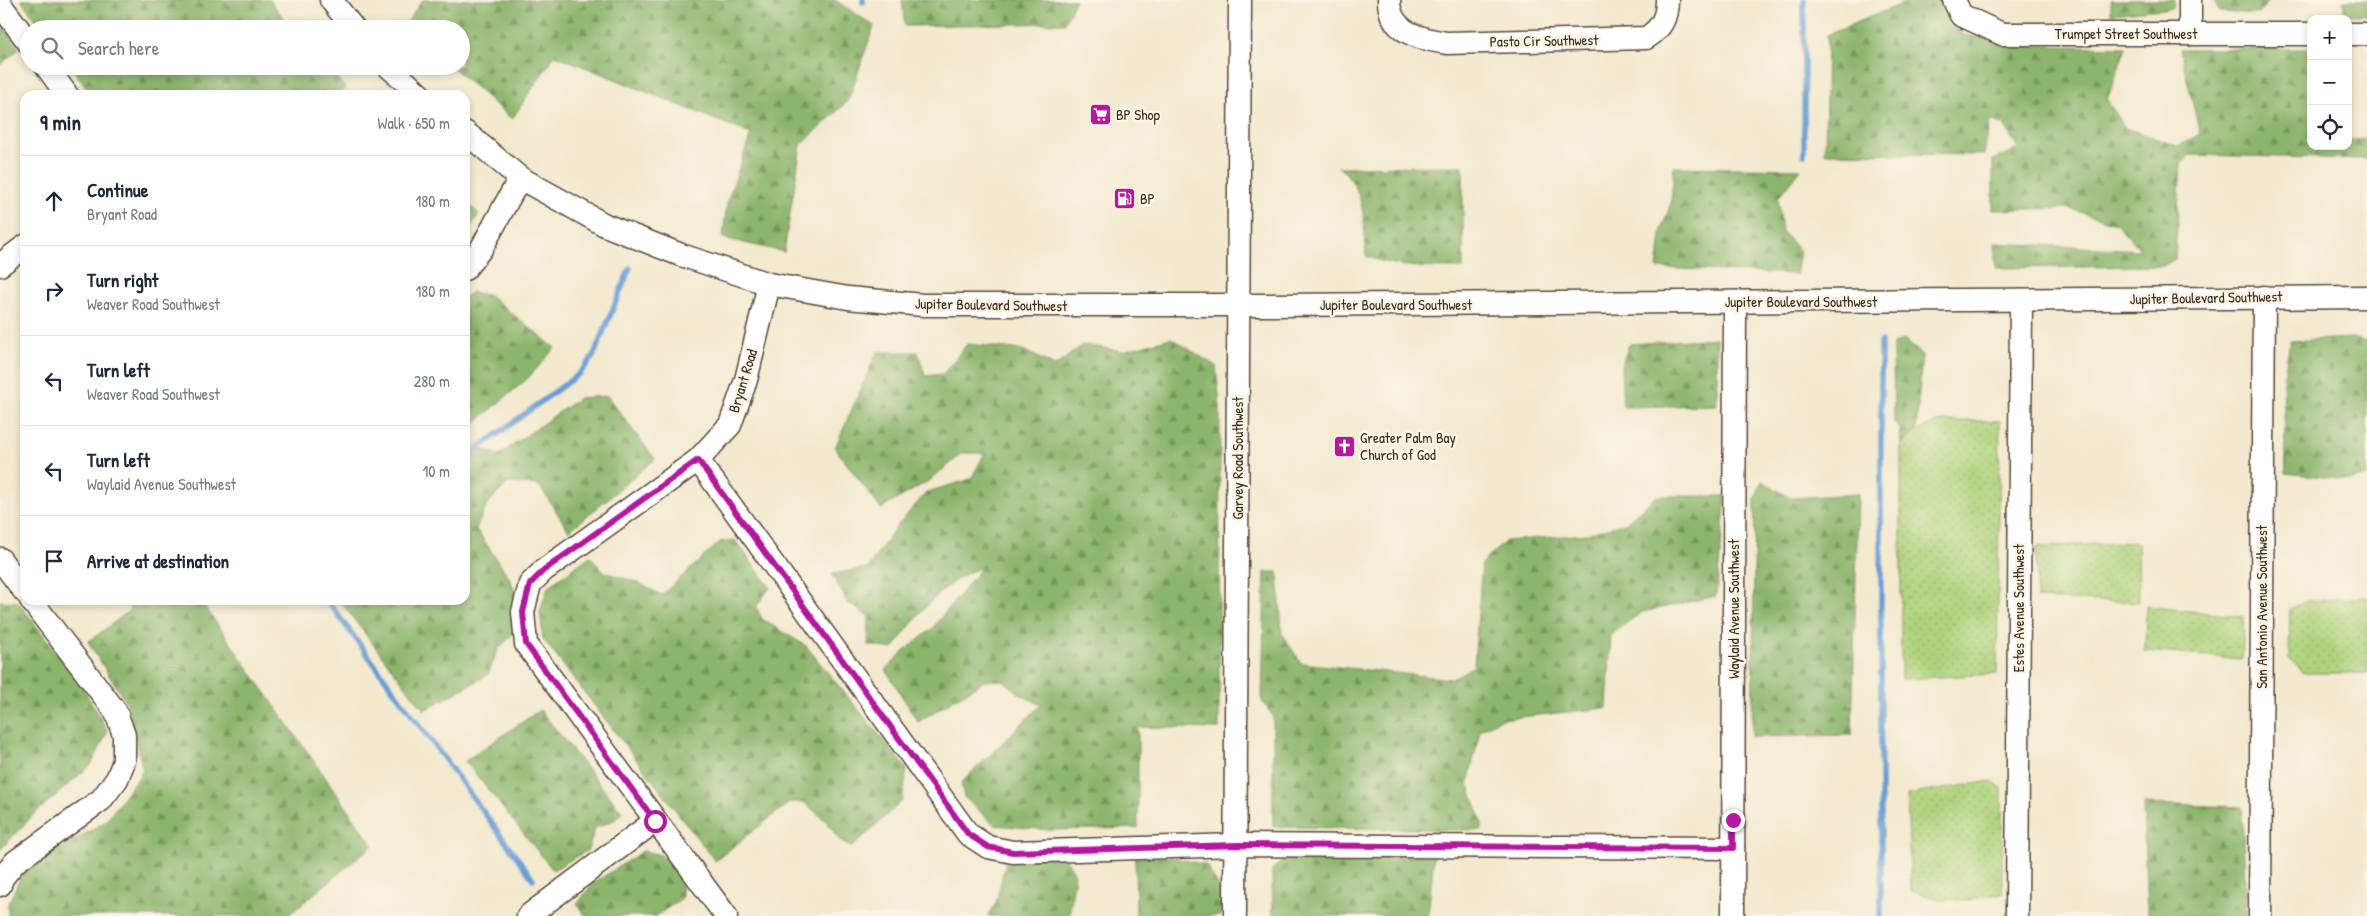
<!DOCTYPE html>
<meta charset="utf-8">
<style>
body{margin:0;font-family:"Patrick Hand",sans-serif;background:#f2f2f3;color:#1f2937}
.controls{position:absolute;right:15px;top:15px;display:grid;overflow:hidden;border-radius:10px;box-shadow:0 2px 8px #0003}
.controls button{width:45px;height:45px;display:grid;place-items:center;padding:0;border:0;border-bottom:1px solid #e0e1e3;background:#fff;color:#1f2937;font:25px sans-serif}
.stop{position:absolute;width:15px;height:15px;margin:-11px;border:4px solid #b5179e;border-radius:50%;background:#fff}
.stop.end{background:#b5179e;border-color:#fff;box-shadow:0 1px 5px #0008}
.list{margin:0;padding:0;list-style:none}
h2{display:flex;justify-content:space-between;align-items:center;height:65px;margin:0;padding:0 20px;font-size:21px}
h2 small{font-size:16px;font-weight:400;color:#747a83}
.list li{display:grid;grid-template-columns:32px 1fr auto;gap:15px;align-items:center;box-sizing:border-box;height:90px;padding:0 20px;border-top:1px solid #e0e1e3}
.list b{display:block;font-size:19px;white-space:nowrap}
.list p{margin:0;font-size:16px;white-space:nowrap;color:#747a83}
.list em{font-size:16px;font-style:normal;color:#747a83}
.icon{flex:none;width:28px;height:28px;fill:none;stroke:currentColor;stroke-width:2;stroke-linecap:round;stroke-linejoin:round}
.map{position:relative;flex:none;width:2367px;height:916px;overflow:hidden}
.search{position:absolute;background:#fff;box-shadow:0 2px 8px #0003;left:20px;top:20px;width:450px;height:55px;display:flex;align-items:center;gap:12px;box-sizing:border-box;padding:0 18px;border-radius:28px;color:#747a83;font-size:19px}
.panel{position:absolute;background:#fff;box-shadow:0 2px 8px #0003;left:20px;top:90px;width:450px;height:515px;border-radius:15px}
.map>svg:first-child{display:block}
.grass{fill:url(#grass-dots);stroke:#757e4e}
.forest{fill:url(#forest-firs);stroke:#637045}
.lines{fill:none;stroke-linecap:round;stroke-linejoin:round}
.stream{stroke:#689dd4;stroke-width:5.5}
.minor-casing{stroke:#574739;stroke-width:25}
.minor{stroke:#fff;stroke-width:22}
.route{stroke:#b5179e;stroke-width:6}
.labels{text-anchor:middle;stroke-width:5;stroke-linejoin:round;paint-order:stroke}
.street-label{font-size:15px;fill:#3b2a1e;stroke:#fcf5e5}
.poi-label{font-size:15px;fill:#3b2a1e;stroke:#fcf5e5;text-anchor:start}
</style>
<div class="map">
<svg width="2367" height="916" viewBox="0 0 2367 916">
<defs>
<pattern id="grass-dots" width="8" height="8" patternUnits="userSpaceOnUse" patternTransform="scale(1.25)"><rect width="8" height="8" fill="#afd37d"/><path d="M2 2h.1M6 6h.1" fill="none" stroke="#97b56c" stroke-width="1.8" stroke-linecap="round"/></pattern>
<pattern id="forest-firs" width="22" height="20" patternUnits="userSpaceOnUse" patternTransform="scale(1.25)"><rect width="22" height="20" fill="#8bb56c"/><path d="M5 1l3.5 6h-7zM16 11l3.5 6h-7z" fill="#739358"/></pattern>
</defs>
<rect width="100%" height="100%" fill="#fcf5e5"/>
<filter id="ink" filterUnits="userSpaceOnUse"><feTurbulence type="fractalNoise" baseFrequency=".02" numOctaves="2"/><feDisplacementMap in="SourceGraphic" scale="10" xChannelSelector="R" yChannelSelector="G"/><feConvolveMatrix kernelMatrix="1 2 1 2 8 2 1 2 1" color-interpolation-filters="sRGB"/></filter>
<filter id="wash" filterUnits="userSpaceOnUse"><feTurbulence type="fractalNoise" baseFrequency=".0096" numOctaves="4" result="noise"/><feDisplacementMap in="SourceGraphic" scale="20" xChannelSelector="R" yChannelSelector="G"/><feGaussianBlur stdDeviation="1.12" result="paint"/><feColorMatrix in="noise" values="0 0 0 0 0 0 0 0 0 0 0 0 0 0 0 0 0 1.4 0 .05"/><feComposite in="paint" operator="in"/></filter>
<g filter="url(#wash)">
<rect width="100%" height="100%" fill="#f3e9cf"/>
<!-- grass -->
<g class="grass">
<polygon points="1939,421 2000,421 1997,674 1901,679 1901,444 1916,432"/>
<polygon points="2138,542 2139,602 2037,599 2036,547"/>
<polygon points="2367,597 2367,673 2304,673 2289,658 2290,609 2307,601"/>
<polygon points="2146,606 2244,617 2242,659 2145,651"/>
<polygon points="1991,781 2002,788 2002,893 1969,900 1943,900 1911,891 1907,795"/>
</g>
<!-- forest -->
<g class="forest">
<polygon points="21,0 270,0 291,29 43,29"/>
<polygon points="422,0 835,0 874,26 848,101 801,145 784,252 723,238 727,202 751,134 555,55 512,119 451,66 461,66 461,29 408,29 405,26"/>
<polygon points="902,0 1075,0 1065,23 905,26"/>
<polygon points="1911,0 1945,0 1963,35 2026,46 2126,47 2107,100 2125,128 2178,146 2200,134 2180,49 2308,49 2311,146 2348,146 2348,140 2367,139 2367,159 2190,155 2181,164 2175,259 2163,266 1995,268 1995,243 2141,250 2116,223 2067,208 1993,210 1993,160 2018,149 2004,125 1990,120 1984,155 1825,153 1827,35"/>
<polygon points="2111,0 2174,0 2173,8 2111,14"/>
<polygon points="2214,0 2268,0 2259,14 2220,12"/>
<rect x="2344" y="0" width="23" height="15"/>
<polygon points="0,22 19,49 0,65"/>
<polygon points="70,66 326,66 346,88 336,95 92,95"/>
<path d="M1463 166V268C1432 268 1395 268 1366 256 1364 225 1366 186 1338 167Z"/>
<polygon points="1674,167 1801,169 1778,198 1782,231 1800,252 1796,274 1657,268 1662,228 1671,203"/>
<polygon points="465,201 479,214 465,235"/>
<polygon points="472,292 490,296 555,348 527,379 465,431 465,297"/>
<path d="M1171 338 1216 366 1220 406 1219 729 1138 727V828L1050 830 995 825 964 797 961 783 1041 705 1020 694 1003 680 984 681 918 722 886 670 903 652 932 629 982 567C944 580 916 616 893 649L868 645 869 617 847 602 832 574 868 568 895 528 927 492 971 479 985 453H963L930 480 881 509 835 448 877 352H918L925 376 943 374 967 344 1023 350 1055 366 1083 345 1123 351Z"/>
<polygon points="1717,338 1717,405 1623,407 1621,367 1629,344"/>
<polygon points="2351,338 2367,342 2367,476 2350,480 2286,473 2283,381 2290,341"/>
<polygon points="1904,339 1922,355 1916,432 1901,444 1900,429 1894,422 1893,344"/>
<polygon points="607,396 655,459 569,531 539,485 508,483 487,504 476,529 510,579 516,595 515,632 498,649 488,675 424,710 339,600 465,600 465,459 479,448 499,455 579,398"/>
<polygon points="1762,481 1791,498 1858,494 1852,735 1752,737 1755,499"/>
<polygon points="1657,496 1726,496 1716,596 1642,612 1611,634 1607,708 1500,719 1480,730 1468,784 1482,822 1482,830 1273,827 1273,716 1262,701 1265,572 1278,572 1282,634 1301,663 1451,679 1474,666 1482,563 1506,541 1587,534 1625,523"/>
<polygon points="735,540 770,587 756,607 762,619 806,646 907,769 902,801 852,847 841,842 827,822 804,802 790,802 715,861 543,639 540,611 548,587 590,556 604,572 636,582 662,595 720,542"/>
<polygon points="133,600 200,600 373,845 287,916 8,916 8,904 23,872 106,821 143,771 128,705 88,642 129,611"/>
<polygon points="0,601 18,602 80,683 108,731 91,765 34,814 0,850"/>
<polygon points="540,710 622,812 616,819 595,828 588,850 553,870 465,761"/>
<polygon points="2143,804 2242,807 2246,916 2147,916"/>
<polygon points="643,851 661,855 681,878 682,898 656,916 586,916 577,905 592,884"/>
<polygon points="1434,855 1428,916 1273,916 1272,870 1284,860"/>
<polygon points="1007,857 1065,857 1075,874 1069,916 988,916 996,903"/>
<polygon points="1135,857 1170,857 1206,865 1221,891 1221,916 1136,916"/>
</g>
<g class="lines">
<!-- stream -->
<g class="stream">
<polyline points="863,0 863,2"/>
<polyline points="1804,155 1804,0"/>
<polyline points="1881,342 1881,916"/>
<polyline points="465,458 580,373 593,357 630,268"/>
<polyline points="327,600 533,879"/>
</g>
</g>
</g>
<g filter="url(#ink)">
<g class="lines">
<defs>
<g id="minor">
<polyline points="331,0 354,29"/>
<path d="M1389 0C1389 33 1421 39 1447 43L1646 38C1661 29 1667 18 1667 0"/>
<polyline points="1954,0 1961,15 2002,34 2311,34"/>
<polyline points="0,4 29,43"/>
<polyline points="2190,34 2190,0"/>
<polyline points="2348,34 2367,34"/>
<polyline points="46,66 67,95"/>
<polyline points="388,66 420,95"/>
<polyline points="465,132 520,178 605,225 681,255 769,284 848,298 923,305 1275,305 2367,297"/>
<polyline points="0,265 25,246"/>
<polyline points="465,269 481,249 520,178"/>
<polyline points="698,460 968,834 988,847 1013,852 1236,845 1733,848"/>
<polyline points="0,559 25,592"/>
<polyline points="0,885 2,878 15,862 101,800 117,779 124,761 124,735 116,712 31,600"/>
<polyline points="528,916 655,821"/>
<polyline points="726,916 526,644 523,612 530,584 544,570 698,460 730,425 746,380 769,284"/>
<polyline points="1235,916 1240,0"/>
<polyline points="1733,916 1735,302"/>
<polyline points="2017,916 2021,300"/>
<polyline points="2260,916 2264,297"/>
</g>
</defs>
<!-- minor casing -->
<use href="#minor" class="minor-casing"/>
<!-- minor -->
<use href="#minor" class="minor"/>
</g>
</g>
<g class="lines" filter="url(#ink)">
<!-- route -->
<polyline class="route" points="655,821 526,644 523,612 530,584 544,570 698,460 968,834 988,847 1013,852 1236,845 1733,848 1733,820"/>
</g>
<!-- icons -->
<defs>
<symbol id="supermarket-square" viewBox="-11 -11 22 22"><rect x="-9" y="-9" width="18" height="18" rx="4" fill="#b5179e" stroke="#fcf5e5"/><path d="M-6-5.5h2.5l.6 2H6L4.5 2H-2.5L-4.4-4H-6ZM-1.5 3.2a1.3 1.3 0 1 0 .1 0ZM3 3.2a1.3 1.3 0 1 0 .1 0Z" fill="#fff"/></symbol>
<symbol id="fuel-square" viewBox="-11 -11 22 22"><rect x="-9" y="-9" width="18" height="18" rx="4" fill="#b5179e" stroke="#fcf5e5"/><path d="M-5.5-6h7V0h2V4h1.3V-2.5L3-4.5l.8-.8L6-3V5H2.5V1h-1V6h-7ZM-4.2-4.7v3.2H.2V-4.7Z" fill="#fff"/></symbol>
<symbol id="church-square" viewBox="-11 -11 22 22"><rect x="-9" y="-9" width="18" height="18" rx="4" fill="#b5179e" stroke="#fcf5e5"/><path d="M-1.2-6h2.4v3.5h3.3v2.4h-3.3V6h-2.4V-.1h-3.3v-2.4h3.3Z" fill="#fff"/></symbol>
</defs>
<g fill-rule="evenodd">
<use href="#supermarket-square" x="1088" y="102" width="25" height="25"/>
<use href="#fuel-square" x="1112" y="186" width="25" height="25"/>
<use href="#church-square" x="1332" y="434" width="25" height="25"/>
</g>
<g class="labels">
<!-- street labels -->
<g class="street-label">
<text x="2126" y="39">Trumpet Street Southwest</text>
<text transform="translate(1544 41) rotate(-1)" y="5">Pasto Cir Southwest</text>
<text transform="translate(2206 298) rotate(-1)" y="5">Jupiter Boulevard Southwest</text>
<text x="1801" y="307">Jupiter Boulevard Southwest</text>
<text transform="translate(991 305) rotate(1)" y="5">Jupiter Boulevard Southwest</text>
<text x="1396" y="310">Jupiter Boulevard Southwest</text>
<text transform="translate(743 381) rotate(-73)" y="5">Bryant Road</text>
<text transform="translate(1238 458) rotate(-90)" y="5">Garvey Road Southwest</text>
<text transform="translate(2262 607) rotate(-90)" y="5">San Antonio Avenue Southwest</text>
<text transform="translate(2019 608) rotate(-90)" y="5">Estes Avenue Southwest</text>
<text transform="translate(1734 609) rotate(-90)" y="5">Waylaid Avenue Southwest</text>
</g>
<!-- poi labels -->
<g class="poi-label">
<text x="1116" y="120">BP Shop</text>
<text x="1140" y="204">BP</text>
<text x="1360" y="443">Greater Palm Bay<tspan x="1360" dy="17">Church of God</tspan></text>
</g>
</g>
</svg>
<div class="controls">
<button>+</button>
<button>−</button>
<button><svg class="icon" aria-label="locate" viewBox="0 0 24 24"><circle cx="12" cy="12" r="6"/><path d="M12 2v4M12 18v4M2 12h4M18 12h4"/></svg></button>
</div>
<div class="stop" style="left:655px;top:821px"></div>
<div class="stop end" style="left:1733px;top:820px"></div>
<div class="search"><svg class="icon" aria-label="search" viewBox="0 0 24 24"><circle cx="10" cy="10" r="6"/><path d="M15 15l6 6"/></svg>Search here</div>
<section class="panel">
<h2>9 min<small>Walk · 650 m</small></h2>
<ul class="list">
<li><svg class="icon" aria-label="ahead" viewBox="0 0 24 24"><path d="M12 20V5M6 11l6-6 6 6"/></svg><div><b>Continue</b><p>Bryant Road</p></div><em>180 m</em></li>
<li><svg class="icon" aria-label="right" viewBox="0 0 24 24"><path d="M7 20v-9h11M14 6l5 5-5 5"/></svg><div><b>Turn right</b><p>Weaver Road Southwest</p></div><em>180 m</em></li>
<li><svg class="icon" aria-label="left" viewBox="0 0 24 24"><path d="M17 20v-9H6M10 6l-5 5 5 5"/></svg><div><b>Turn left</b><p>Weaver Road Southwest</p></div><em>280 m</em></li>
<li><svg class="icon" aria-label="left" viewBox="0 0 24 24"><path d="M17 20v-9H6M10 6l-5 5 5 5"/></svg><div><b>Turn left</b><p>Waylaid Avenue Southwest</p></div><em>10 m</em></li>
<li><svg class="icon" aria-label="arrive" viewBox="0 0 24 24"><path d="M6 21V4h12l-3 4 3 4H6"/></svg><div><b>Arrive at destination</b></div></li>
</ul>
</section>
</div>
